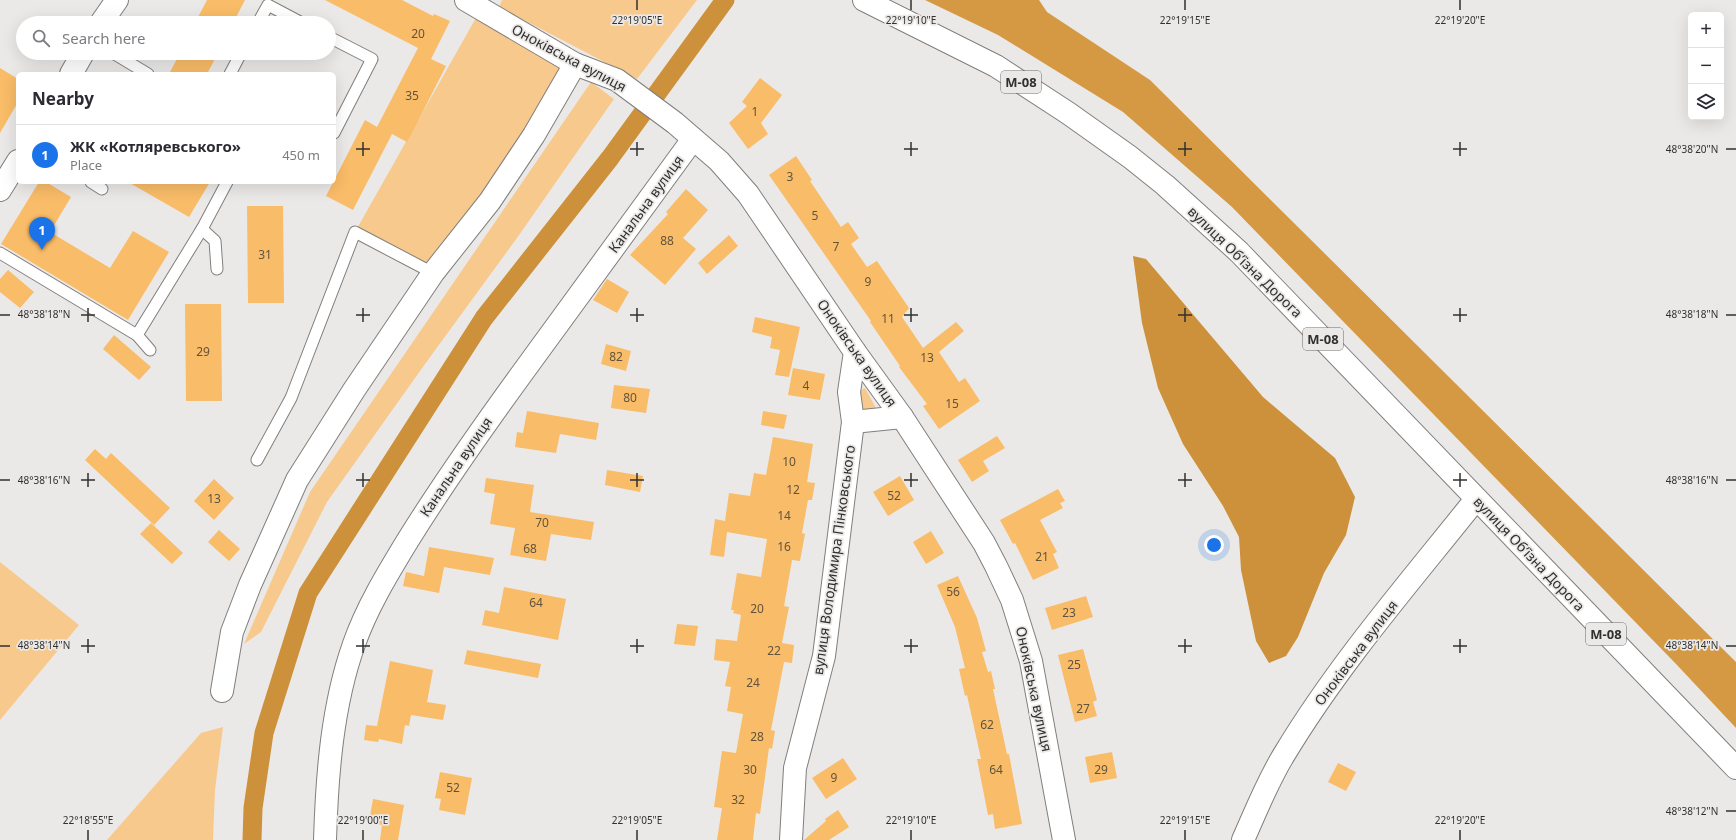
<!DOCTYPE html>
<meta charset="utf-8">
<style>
body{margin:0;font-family:"Noto Sans",sans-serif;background:#f2f2f3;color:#2b2b33}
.controls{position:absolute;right:12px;top:12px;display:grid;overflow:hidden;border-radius:6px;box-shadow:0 4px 16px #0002}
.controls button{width:36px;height:36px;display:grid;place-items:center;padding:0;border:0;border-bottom:1px solid #e1e1e2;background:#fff;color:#2b2b33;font:20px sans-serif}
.you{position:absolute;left:1214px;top:545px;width:14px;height:14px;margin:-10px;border:3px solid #fff;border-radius:50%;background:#1a73e8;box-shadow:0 0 0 6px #1a73e833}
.badge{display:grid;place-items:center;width:26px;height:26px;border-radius:50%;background:#1a73e8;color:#fff;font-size:13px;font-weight:700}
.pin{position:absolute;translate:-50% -33px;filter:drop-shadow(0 1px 2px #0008)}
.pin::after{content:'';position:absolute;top:21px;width:14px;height:12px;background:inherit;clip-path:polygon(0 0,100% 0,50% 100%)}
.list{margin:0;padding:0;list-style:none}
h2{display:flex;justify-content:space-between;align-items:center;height:52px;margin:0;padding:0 16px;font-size:17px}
h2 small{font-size:13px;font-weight:400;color:#7c7c81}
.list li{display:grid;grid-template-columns:26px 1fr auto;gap:12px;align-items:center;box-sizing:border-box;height:60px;padding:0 16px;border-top:1px solid #e1e1e2}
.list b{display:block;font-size:15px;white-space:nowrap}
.list p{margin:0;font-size:13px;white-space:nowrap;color:#7c7c81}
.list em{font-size:13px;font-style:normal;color:#7c7c81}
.icon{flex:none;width:22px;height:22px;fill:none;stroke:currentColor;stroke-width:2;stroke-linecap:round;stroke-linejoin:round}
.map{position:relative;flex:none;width:1736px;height:840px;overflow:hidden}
.search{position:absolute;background:#fff;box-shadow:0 4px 16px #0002;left:16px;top:16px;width:320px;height:44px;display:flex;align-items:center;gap:10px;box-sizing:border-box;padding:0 14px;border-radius:22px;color:#7c7c81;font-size:15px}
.panel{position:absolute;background:#fff;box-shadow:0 4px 16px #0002;left:16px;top:72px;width:320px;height:112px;border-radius:6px}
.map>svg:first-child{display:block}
.green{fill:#f8c98d}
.forest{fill:#d59943}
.water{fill:#cc913a}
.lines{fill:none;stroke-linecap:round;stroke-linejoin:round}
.canal{stroke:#cc913a;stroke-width:19}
.building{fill:#f9bc68}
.service-casing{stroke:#817f7d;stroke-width:13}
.minor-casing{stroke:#817f7d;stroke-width:24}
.tertiary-casing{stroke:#817f7d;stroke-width:24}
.trunk-casing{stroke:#817f7d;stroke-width:24}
.service{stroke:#fff;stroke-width:11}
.minor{stroke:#fff;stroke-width:22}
.tertiary{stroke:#fff;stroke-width:22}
.trunk{stroke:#fff;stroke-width:22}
.ticks{fill:none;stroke:#31302f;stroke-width:1.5}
.labels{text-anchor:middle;stroke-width:3.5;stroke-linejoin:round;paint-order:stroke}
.number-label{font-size:12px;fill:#63533d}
.shield{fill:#ebe9e7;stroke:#696866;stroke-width:1}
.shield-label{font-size:13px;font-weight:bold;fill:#31302f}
.street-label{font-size:14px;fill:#31302f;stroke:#ebe9e7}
.ticks-label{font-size:10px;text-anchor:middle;fill:#31302f;stroke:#ebe9e7;stroke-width:3.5;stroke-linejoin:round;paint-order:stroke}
</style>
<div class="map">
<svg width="1736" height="840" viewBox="0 0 1736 840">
<rect width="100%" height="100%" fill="#ebe9e7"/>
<!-- green -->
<g class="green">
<polygon points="502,0 697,0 637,79 499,7"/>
<polygon points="481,9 575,64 433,273 355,232"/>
<polygon points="591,82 614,99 517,238 425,364 327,502 261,632 244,644 310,492"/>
<polygon points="865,388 877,410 866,411 858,406 859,391"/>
<polygon points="0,562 79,625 0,720"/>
<polygon points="223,727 215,790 213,840 107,840 201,733"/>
</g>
<!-- forest -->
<polygon class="forest" points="925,0 1039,0 1047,12 1150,80 1736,662 1736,728 1677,665 1232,207 1123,112 998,35"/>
<!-- water -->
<polygon class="water" points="1133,256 1146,259 1263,397 1335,458 1355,497 1346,535 1324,573 1298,637 1286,656 1269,663 1256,641 1241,570 1239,537 1223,506 1183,444 1158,388 1142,323"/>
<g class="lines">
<!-- canal -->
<polyline class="canal" points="252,840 253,808 264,733 308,593 484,318 610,158 725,0"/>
</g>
<!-- building -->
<g class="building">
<polygon points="207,0 245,0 233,23 195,23"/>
<polygon points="325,0 402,0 433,16 434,14 450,21 431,59 446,66 416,125 407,142 392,134 353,210 326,196 365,120 377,127 418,48"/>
<polygon points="180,53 218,53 207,74 169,74"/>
<polygon points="0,68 18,79 18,102 0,133"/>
<polygon points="760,78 782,95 761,123 768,134 748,149 729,123 747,106 742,102"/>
<polygon points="796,156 812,180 810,181 841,227 848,222 859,238 851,244 867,267 877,261 909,308 902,317 923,348 956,322 964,331 939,352 959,382 965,378 980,401 939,429 923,406 927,404 899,367 900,366 870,322 871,321 769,175"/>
<polygon points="39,182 46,182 71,197 50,232 110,268 133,231 169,252 128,320 1,244"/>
<polygon points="128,182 210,182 189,217"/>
<polygon points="686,189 708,210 683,238 696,249 665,285 630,255 668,214 666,212"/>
<polygon points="247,206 283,206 284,303 248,303"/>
<polygon points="729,235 738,246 707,274 698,263"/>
<polygon points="8,270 34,292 20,308 0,292 0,279"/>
<polygon points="607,279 629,292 617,313 593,300"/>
<polygon points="185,304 221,304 222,401 186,401"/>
<polygon points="755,317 800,327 789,377 775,375 780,350 770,348 772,337 752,332"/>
<polygon points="114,335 151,367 139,380 103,349"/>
<polygon points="606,344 631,351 626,371 601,364"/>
<polygon points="793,368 825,374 820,400 788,395"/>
<polygon points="614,385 650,389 646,413 611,408"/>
<polygon points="527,411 599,423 596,440 560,434 556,453 515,447 517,432 523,433"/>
<polygon points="763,411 787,415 784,429 761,425"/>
<polygon points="997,436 1005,448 983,461 989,471 972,482 958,460"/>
<polygon points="773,437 813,444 807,482 815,483 812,500 808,500 802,533 805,534 800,561 792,560 784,606 789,607 782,643 794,645 792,663 784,662 771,730 775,731 772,749 769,748 760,814 756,813 753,840 717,840 722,808 714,807 722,751 736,753 743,714 727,711 731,687 725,686 730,662 714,660 716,639 737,641 741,615 733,613 734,610 731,610 737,573 761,577 767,539 727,532 724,557 710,555 715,519 725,521 729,493 750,496 754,473 766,475"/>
<polygon points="95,449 106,459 111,453 170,508 154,525 85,460"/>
<polygon points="607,470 643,476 640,492 605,485"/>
<polygon points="900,476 914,500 888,516 873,492"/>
<polygon points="486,478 534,485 530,512 594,522 591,540 551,534 546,561 510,555 515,528 490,524 495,494 484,492"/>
<polygon points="214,479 234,498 214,520 194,501"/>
<polygon points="1058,489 1065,501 1060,503 1063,508 1040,520 1057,552 1053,554 1059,568 1033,580 1015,543 1013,544 1000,520"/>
<polygon points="151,523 183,553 172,564 140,534"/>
<polygon points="219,530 240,549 229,561 208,542"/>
<polygon points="931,531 944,553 926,564 913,542"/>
<polygon points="429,547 494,558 490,575 444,567 439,593 403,586 406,572 424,576"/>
<polygon points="958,576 977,618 986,651 982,652 988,672 991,671 995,689 993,689 1007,754 1009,754 1022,824 995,829 993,814 988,815 977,759 981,759 967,695 965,696 959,669 965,668 955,627 937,585"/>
<polygon points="504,587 566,599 558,640 482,625 485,610 499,613"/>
<polygon points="1086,596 1093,617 1052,630 1045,608"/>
<polygon points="677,624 698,626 695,646 674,644"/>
<polygon points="1083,649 1097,700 1093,702 1097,716 1075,722 1058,655"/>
<polygon points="467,650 541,664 538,678 464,664"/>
<polygon points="390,661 433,670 427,702 446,705 443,720 411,715 409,726 405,725 402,744 379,739 378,742 364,740 366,725 377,726"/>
<polygon points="1112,752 1117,778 1090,783 1085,757"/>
<polygon points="843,758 857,779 826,799 812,778"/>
<polygon points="1338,763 1356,772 1346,791 1328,782"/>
<polygon points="440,772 472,778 465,815 439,810 441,799 435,798"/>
<polygon points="373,799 404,805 398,840 380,840 382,825 369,822"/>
<polygon points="838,810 849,827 829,840 804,840 826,821 825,819"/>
</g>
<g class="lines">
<defs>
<g id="service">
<polyline points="258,23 268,5 302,23"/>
<polyline points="329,37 372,59 334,133"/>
<polyline points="113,53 148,74"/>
<polyline points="230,74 241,53"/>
<polyline points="91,182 102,189"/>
<polyline points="202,229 215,241 217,269"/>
<polyline points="0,253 137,335"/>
<polyline points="150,350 137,335 202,229 227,182"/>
<polyline points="257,460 291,398 355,232 433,273"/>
</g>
<g id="minor">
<polyline points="466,0 575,64 617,80 675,123 719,161 748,194 855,352 902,417 984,543 996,566 1012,600 1031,661 1064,840"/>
<polyline points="101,23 117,0"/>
<polyline points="71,74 83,53"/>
<polyline points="0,190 18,161"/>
<polyline points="853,422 902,417"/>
<polyline points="222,691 232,632 250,585 297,480 354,390 433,273 490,201 534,135 575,64"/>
<path d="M325 840C327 775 332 706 354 644 367 607 388 573 408 540 444 482 483 427 523 372 580 295 636 217 693 139"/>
<polyline points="791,840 795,768 824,656 853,422 849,392 855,352"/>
</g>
<path id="tertiary" d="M1243 840C1256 811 1268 780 1285 753 1340 662 1410 582 1476 499"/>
<polyline id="trunk" points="864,0 996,66 1068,113 1130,157 1165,185 1239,252 1736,768"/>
</defs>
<!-- service casing -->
<use href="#service" class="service-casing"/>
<!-- minor casing -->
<use href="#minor" class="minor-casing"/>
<!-- tertiary casing -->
<use href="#tertiary" class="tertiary-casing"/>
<!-- trunk casing -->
<use href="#trunk" class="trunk-casing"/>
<!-- service -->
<use href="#service" class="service"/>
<!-- minor -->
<use href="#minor" class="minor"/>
<!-- tertiary -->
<use href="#tertiary" class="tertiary"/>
<!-- trunk -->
<use href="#trunk" class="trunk"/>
</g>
<!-- ticks -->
<path class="ticks" d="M637 0V10M911 0V10M1185 0V10M1460 0V10M363 142V156M637 142V156M911 142V156M1185 142V156M1460 142V156M356 149H370M630 149H644M904 149H918M1178 149H1192M1453 149H1467M1726 149H1736M88 308V322M363 308V322M637 308V322M911 308V322M1185 308V322M1460 308V322M0 315H10M81 315H95M356 315H370M630 315H644M904 315H918M1178 315H1192M1453 315H1467M1726 315H1736M88 473V487M363 473V487M637 473V487M911 473V487M1185 473V487M1460 473V487M0 480H10M81 480H95M356 480H370M630 480H644M904 480H918M1178 480H1192M1453 480H1467M1726 480H1736M88 639V653M363 639V653M637 639V653M911 639V653M1185 639V653M1460 639V653M0 646H10M81 646H95M356 646H370M630 646H644M904 646H918M1178 646H1192M1453 646H1467M1726 646H1736M1726 811H1736M88 830V840M363 830V840M637 830V840M911 830V840M1185 830V840M1460 830V840"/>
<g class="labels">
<!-- number labels -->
<g class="number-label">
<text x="418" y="38">20</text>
<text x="412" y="100">35</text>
<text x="755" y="116">1</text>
<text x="790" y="181">3</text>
<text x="815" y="220">5</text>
<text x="667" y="245">88</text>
<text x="836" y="251">7</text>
<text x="265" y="259">31</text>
<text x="868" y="286">9</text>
<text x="888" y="323">11</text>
<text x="203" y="356">29</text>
<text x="616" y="361">82</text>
<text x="927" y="362">13</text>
<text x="806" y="390">4</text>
<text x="630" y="402">80</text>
<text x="952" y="408">15</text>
<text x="789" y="466">10</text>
<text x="793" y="494">12</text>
<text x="894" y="500">52</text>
<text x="214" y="503">13</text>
<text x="784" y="520">14</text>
<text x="542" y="527">70</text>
<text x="784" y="551">16</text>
<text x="530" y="553">68</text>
<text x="1042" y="561">21</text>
<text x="953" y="596">56</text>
<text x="536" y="607">64</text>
<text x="757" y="613">20</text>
<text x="1069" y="617">23</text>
<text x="774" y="655">22</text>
<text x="1074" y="669">25</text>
<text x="753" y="687">24</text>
<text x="1083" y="713">27</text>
<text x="987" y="729">62</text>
<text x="757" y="741">28</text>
<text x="750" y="774">30</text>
<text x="996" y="774">64</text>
<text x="1101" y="774">29</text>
<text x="834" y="782">9</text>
<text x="453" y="792">52</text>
<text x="738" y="804">32</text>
</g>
<!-- shield labels -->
<g class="shield">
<rect x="1001" y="71" width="40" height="22" rx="3"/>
<rect x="1303" y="328" width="40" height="22" rx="3"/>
<rect x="1586" y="623" width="40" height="22" rx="3"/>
</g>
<g class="shield-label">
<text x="1021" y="87">М-08</text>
<text x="1323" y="344">М-08</text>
<text x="1606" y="639">М-08</text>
</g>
<!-- street labels -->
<g class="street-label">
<text transform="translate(569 58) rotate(28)" y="5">Оноківська вулиця</text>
<text transform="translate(646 204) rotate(-54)" y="5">Канальна вулиця</text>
<text transform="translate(1245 262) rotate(44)" y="5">вулиця Обʼїзна Дорога</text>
<text transform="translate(857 353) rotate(55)" y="5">Оноківська вулиця</text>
<text transform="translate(456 467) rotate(-56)" y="5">Канальна вулиця</text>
<text transform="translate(1529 554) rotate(46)" y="5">вулиця Обʼїзна Дорога</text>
<text transform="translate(834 560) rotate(-82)" y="5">вулиця Володимира Пінковського</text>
<text transform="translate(1356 653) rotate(-53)" y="5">Оноківська вулиця</text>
<text transform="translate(1034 689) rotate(78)" y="5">Оноківська вулиця</text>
</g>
</g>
<g class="ticks-label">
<text x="637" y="24">22°19'05"E</text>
<text x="911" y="24">22°19'10"E</text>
<text x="1185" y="24">22°19'15"E</text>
<text x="1460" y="24">22°19'20"E</text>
<text x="1692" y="153">48°38'20"N</text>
<text x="44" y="318">48°38'18"N</text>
<text x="1692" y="318">48°38'18"N</text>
<text x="44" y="484">48°38'16"N</text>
<text x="1692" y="484">48°38'16"N</text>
<text x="44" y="649">48°38'14"N</text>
<text x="1692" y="649">48°38'14"N</text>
<text x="1692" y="815">48°38'12"N</text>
<text x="88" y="824">22°18'55"E</text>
<text x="363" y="824">22°19'00"E</text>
<text x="637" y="824">22°19'05"E</text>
<text x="911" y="824">22°19'10"E</text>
<text x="1185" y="824">22°19'15"E</text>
<text x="1460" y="824">22°19'20"E</text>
</g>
</svg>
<div class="controls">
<button>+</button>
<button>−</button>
<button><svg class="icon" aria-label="layers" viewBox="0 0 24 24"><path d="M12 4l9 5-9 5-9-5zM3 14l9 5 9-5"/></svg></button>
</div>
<div class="you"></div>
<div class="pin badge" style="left:42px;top:250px">1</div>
<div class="search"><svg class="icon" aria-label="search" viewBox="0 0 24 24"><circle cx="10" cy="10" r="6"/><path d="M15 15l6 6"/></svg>Search here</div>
<section class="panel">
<h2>Nearby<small></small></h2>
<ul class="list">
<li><span class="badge">1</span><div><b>ЖК «Котляревського»</b><p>Place</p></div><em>450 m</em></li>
</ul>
</section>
</div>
